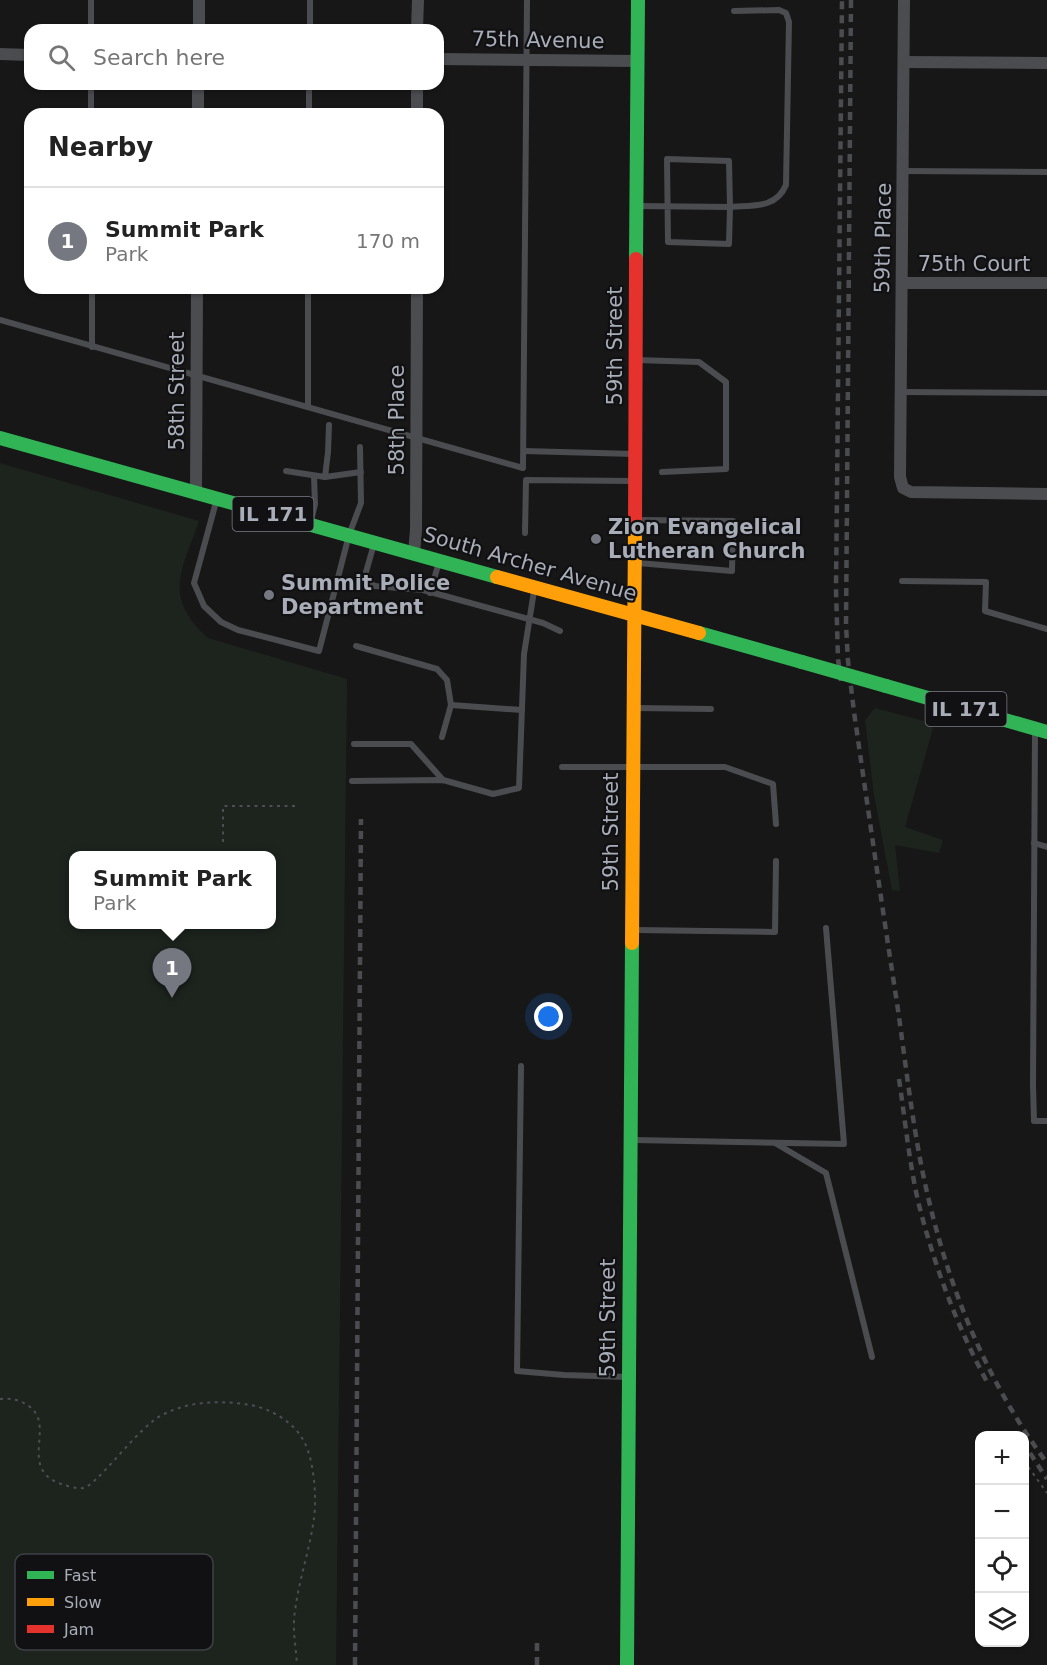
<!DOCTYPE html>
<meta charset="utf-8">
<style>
body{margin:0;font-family:"DejaVu Sans",sans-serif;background:#f2f2f2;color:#222}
.controls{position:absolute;right:18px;bottom:18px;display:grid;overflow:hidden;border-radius:12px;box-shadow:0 2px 4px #0004}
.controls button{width:54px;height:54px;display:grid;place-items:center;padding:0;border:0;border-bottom:2px solid #e0e0e0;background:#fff;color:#222;font:30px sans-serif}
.you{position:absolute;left:549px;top:1017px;width:21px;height:21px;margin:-15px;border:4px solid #fff;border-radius:50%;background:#1a73e8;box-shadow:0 0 0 9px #1a73e833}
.badge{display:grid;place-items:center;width:39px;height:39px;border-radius:50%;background:#757880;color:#fff;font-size:20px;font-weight:700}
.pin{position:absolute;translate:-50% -50px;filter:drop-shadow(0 2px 3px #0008)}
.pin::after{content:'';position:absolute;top:32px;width:21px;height:18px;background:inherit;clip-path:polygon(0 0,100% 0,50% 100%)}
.popup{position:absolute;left:69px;top:851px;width:207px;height:78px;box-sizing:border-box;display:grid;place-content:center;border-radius:12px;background:#fff;filter:drop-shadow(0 2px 4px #0005);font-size:20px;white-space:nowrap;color:#767676}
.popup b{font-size:22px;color:#222}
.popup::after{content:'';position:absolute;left:50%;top:100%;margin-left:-12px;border:12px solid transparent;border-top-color:#fff}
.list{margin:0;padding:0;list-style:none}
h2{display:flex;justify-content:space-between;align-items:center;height:78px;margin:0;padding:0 24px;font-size:26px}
h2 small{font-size:20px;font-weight:400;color:#767676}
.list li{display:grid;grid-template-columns:39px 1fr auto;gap:18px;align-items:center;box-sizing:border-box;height:108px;padding:0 24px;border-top:2px solid #e0e0e0}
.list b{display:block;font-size:22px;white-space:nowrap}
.list p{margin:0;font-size:20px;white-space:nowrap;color:#767676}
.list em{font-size:20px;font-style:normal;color:#767676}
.icon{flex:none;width:33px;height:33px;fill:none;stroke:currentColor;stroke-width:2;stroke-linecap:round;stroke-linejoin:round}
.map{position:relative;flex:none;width:1047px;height:1665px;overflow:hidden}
.search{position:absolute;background:#fff;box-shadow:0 2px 4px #0004;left:24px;top:24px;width:420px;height:66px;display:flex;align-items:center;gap:15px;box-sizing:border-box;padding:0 21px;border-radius:18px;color:#767676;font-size:22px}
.panel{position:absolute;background:#fff;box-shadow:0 2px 4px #0004;left:24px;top:108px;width:420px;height:186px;border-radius:18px}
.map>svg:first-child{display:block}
.green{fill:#1d241e;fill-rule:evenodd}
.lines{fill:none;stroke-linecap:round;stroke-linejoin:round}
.path{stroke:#4d4e52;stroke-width:2;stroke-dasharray:3 4.5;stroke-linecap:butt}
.lane{stroke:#4b4c50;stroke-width:6}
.street{stroke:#4b4c50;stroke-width:12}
.fast{stroke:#30b455;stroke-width:14}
.slow{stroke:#ff9f0a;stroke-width:14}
.jam{stroke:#e5322d;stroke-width:14}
.rail{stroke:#4b4c4f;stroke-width:4.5;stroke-dasharray:8 6;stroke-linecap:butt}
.fast-bridge{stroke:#30b455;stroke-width:14}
.poi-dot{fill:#757880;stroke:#111113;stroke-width:2}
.labels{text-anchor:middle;stroke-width:4.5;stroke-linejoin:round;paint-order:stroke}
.shield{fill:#111113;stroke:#7b7e86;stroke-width:1.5}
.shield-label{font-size:20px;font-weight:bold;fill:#a8adb8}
.street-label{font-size:21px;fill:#a8adb8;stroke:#111113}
.poi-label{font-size:21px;font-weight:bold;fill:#a8adb8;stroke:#111113;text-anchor:start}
.key{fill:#111113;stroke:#3e4045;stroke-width:1.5}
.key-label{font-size:16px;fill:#a8adb8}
</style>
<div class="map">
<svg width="1047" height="1665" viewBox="0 0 1047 1665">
<rect width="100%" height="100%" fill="#171717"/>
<!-- green -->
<g class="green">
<path d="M0 463 199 521C182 571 162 596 208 638L347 679 336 1665H0ZM73 856H271V924H73Z"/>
<polygon points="875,708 924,721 933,728 905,827 943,840 939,853 895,845 900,891 892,890 874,795 865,720"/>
</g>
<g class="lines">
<!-- path -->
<g class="path">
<polyline points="223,842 223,806 297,806"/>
<path d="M0 1399C11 1398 21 1400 30 1407 50 1422 31 1452 43 1471 47 1478 54 1481 61 1484 68 1486 76 1489 83 1488 96 1487 139 1426 162 1415 189 1401 220 1400 250 1405 269 1408 292 1421 302 1438 314 1456 317 1497 314 1518 310 1549 299 1579 295 1611 292 1629 296 1647 297 1665"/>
<polyline points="1024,1461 1047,1493"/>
</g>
<!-- lane -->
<g class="lane">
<polyline points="91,30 91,0"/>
<polyline points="310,30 310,0"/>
<polyline points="91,84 91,114"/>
<polyline points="309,114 309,84"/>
<polyline points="903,171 1047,172"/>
<path d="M638 206 730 207 729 161 667 159 668 242 729 244 730 207C752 205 776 209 786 185L789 22 786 13 779 10 734 11"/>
<polyline points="92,288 92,347"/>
<polyline points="0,320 523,468 527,0"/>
<polyline points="636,360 699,362 726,382 726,469 662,472"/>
<polyline points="901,392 1047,393"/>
<polyline points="308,407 308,288"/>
<polyline points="524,451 634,454"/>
<polyline points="286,471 325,477 361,472"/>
<polyline points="325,477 328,452 329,425"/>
<polyline points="216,502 194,583 204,606 221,622 238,630 319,651 349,535 361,503 360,447"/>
<polyline points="637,520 733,521 732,571 638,563"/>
<polyline points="311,521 315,504 314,476"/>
<polyline points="525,533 526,480 632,481"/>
<polyline points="374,544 366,572 367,582 375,586 423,590 543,623 560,631"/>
<polyline points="902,581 986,582 985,611 1047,629"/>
<polyline points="430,593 439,562"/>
<polyline points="356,646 437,669 447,680 451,705 522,710"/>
<polyline points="637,708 711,709"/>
<polyline points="1035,732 1033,1085 1034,1121 1047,1121"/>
<polyline points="442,737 451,705"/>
<polyline points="354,744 411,744 443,780"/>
<polyline points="562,767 725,767 773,784 776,824"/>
<polyline points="352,781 443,780 493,794 519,788 524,654 534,591"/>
<polyline points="1034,843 1047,847"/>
<polyline points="635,930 775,932 776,861"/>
<polyline points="521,1066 517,1371 564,1375 628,1377"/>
<polyline points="634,1140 844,1144 826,928"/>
<polyline points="775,1143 826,1173 872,1357"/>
</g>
<!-- street -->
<g class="street">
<polyline points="904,0 900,477 903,488 911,492 1047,494"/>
<polyline points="199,30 199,0"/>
<polyline points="417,30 418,0"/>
<polyline points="0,54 30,55"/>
<polyline points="438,59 638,61"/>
<polyline points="904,62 1047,63"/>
<polyline points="417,84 417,114"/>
<polyline points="198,114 198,84"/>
<polyline points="902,283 1047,283"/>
<polyline points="196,494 197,288"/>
<polyline points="414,553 416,530 417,288"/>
</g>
<!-- fast -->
<g class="fast">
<polyline points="636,259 638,0"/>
<polyline points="0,438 497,577"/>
<polyline points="699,633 802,662"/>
<polyline points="886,686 1047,732"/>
<polyline points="627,1665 632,943"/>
</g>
<!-- slow -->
<g class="slow">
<polyline points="497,577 699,633"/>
<polyline points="632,943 635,528"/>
</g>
<!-- jam -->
<polyline class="jam" points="635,528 636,259"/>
<!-- rail -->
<g class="rail">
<path d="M851 0 846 625 848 661 854 712C868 809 882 906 897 1003 907 1072 914 1142 931 1209 953 1299 991 1388 1047 1463"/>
<polyline points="841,681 838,659 836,589 842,0"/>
<path d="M899 1079C905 1119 909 1161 918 1201 934 1265 956 1324 987 1382"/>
<polyline points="1030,1453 1047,1479"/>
<polyline points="355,1665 361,819"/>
<polyline points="537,1665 537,1638"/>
</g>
<!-- fast-bridge -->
<polyline class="fast-bridge" points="802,662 886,686"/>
</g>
<!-- markers -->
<g class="poi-dot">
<circle cx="596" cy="539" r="6"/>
<circle cx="269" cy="595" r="6"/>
</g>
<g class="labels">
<!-- shield labels -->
<g class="shield">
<rect x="232.5" y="497" width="81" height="34" rx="4.5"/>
<rect x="925.5" y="692" width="81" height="34" rx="4.5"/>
</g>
<g class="shield-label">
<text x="273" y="521">IL 171</text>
<text x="966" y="716">IL 171</text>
</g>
<!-- street labels -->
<g class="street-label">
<text transform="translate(538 40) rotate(1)" y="7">75th Avenue</text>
<text transform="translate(883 238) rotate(-89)" y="7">59th Place</text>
<text x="974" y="271">75th Court</text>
<text transform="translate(615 346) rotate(-90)" y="7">59th Street</text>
<text transform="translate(177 391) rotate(-90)" y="7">58th Street</text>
<text transform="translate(397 420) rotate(-90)" y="7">58th Place</text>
<text transform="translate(530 564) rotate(16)" y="7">South Archer Avenue</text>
<text transform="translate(611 832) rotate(-90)" y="7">59th Street</text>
<text transform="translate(608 1318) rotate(-90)" y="7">59th Street</text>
</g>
<!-- poi labels -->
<g class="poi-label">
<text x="608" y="534">Zion Evangelical<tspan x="608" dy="24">Lutheran Church</tspan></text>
<text x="281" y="590">Summit Police<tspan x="281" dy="24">Department</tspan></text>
</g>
</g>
<!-- legend -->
<rect x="15" y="1554" width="198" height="96" rx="9" class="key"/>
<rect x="27" y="1571" width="27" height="8" fill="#30b455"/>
<rect x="27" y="1598" width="27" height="8" fill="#ff9f0a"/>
<rect x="27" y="1625" width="27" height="8" fill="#e5322d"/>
<g class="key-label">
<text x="64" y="1581">Fast</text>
<text x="64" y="1608">Slow</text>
<text x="64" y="1635">Jam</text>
</g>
</svg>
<div class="controls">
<button>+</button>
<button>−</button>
<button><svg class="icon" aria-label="locate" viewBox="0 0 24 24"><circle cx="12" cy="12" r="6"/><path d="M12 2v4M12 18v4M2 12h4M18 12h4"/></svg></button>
<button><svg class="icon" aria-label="layers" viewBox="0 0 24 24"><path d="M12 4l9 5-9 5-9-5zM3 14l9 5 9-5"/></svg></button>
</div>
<div class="you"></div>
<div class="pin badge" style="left:172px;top:998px">1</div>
<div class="popup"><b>Summit Park</b>Park</div>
<div class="search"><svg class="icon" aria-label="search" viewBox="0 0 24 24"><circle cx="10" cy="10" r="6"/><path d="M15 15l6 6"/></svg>Search here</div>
<section class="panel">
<h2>Nearby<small></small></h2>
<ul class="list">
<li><span class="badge">1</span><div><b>Summit Park</b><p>Park</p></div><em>170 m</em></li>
</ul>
</section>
</div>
